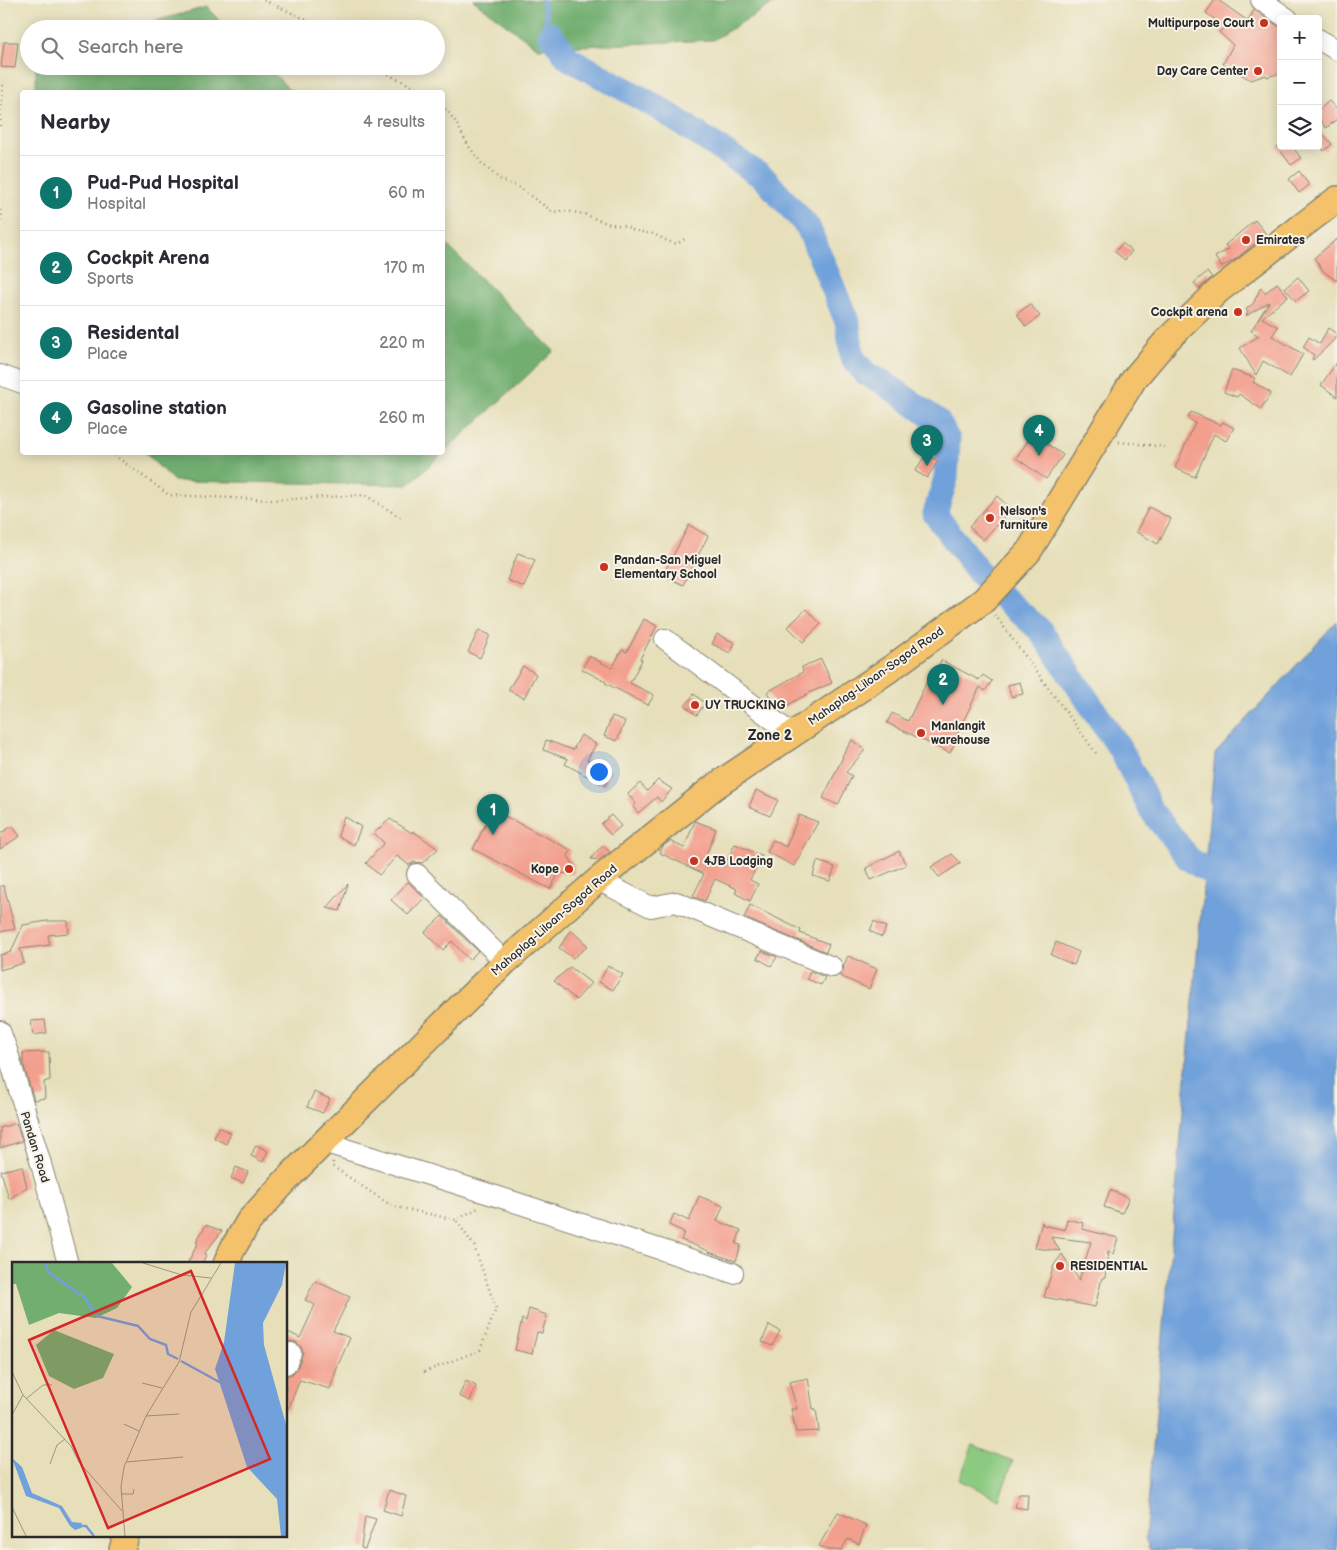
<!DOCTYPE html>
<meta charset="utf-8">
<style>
body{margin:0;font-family:"Balsamiq Sans",sans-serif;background:#f2f2f3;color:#2b2b33}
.controls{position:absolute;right:15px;top:15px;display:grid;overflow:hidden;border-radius:5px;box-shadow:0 2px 12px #0003}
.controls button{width:45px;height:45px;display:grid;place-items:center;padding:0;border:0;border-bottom:1px solid #e1e1e2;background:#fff;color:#2b2b33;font:25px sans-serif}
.you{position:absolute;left:598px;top:771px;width:18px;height:18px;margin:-12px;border:4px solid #fff;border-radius:50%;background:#1a73e8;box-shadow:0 0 0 8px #1a73e833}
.badge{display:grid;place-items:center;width:32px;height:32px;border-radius:50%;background:#0f766e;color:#fff;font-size:16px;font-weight:700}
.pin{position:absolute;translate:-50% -41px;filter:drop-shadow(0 1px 2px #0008)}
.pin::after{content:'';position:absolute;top:26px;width:18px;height:15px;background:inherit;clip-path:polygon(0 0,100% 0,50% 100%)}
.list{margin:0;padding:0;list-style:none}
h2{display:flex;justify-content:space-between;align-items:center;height:65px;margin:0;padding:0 20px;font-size:21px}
h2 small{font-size:16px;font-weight:400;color:#7c7c81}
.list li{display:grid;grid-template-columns:32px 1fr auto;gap:15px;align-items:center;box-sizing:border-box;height:75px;padding:0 20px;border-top:1px solid #e1e1e2}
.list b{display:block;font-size:19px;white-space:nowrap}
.list p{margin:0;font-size:16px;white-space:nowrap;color:#7c7c81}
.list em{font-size:16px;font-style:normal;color:#7c7c81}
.icon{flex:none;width:28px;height:28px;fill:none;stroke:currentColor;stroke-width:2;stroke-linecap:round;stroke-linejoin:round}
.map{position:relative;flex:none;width:1337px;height:1550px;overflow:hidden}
.search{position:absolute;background:#fff;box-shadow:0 2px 12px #0003;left:20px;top:20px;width:425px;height:55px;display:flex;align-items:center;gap:12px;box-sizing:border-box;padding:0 18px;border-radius:28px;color:#7c7c81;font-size:19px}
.panel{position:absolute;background:#fff;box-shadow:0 2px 12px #0003;left:20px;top:90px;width:425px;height:365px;border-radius:5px}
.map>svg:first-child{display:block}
.green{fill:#8cca81;stroke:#5c7a56}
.forest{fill:#71ae6f;stroke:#4e6c4d}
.water{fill:#71a1db;stroke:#4e6683}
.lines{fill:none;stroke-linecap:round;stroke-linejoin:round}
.stream{stroke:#71a1db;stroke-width:4.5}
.river{stroke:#71a1db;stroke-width:25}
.building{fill:#f39f8d}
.minor-casing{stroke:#888572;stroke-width:22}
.major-casing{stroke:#888572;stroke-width:28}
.path{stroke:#888572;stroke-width:2.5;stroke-dasharray:1 4;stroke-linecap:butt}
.minor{stroke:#fff;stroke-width:20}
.major{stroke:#f3c26a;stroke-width:25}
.poi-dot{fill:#c8321e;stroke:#f7f3e8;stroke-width:2}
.labels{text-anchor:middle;stroke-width:4;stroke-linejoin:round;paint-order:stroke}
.poi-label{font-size:12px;font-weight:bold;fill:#2b2b2b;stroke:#f7f3e8;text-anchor:start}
.street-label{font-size:12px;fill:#2b2b2b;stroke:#f7f3e8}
.neighbourhood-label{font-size:14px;font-weight:bold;fill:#2b2b2b;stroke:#f7f3e8}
.inset-river{fill:none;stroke:#71a1db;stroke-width:2.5}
.inset-road{fill:none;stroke:#9b9781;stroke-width:1}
.view{fill:#d62828;fill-opacity:0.15;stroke:#d62828;stroke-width:2.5}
.inset-edge{fill:none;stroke:#2b2b2b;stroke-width:2.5}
</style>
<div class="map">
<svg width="1337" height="1550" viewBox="0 0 1337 1550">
<rect width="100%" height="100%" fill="#f7f3e8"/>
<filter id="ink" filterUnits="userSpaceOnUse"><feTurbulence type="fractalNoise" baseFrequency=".02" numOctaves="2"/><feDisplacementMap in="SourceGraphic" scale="10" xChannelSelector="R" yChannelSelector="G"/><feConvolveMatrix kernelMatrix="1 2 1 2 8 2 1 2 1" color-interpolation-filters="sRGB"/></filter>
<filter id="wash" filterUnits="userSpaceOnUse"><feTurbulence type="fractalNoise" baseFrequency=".0096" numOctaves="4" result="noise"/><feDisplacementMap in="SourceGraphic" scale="20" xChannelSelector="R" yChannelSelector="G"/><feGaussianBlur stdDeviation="1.12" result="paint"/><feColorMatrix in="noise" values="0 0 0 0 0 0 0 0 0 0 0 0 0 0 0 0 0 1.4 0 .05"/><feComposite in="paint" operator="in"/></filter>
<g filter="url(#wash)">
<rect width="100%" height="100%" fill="#e6dfba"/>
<!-- green -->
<polygon class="green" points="973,1445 1013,1461 999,1499 959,1480"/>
<!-- forest -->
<g class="forest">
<polygon points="473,0 779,0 713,40 538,48"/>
<polygon points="206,7 228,29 127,29"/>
<polygon points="36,66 266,66 292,92 36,92"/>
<polygon points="443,241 554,351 408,485 174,481 145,453 442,452"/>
</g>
<!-- water -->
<polygon class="water" points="1337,621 1337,1550 1150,1550 1145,1538 1215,754"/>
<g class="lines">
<!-- stream -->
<polyline class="stream" points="542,0 550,34"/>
<!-- river -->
<g class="river">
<polyline points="550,34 568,58 657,107 764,178 808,227 848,324 852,357 865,373 884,383 938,421 948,440 946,478 935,514 983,578"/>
<polyline points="1001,596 1040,630 1121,750 1151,810 1189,859 1233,887"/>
</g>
</g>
<g id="blocks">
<!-- building -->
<g class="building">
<polygon points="1215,0 1218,0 1248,21 1254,10 1281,28 1281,73 1267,77 1266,75 1251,80 1223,64 1233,45 1219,32 1225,27 1206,13"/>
<polygon points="4,42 18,42 15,68 1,67"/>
<polygon points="1329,101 1337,110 1337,119 1326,128 1318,117 1318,111"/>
<polygon points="1318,128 1332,144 1324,151 1318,144"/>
<polygon points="1277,146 1292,146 1301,158 1291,165"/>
<polygon points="1299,171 1309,185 1299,193 1289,179"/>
<polygon points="1255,220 1266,234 1236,259 1221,267 1215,257 1229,249 1225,245"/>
<polygon points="1337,239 1337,281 1324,272 1314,258"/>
<polygon points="1122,243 1132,251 1125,260 1115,252"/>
<polygon points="1207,272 1212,277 1199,289 1194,283"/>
<polygon points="1298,277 1309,291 1296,301 1285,288"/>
<polygon points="1277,283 1288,296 1262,318 1278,327 1272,336 1303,354 1290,377 1263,361 1256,375 1240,348 1259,336 1251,331 1269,302 1246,316 1248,312 1246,309 1253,304 1261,287 1265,293"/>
<polygon points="1030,304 1040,316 1026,327 1017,314"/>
<polygon points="1328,328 1337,334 1333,341 1313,360 1312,359 1314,355 1303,347 1309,337 1320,344"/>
<polygon points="1337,362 1337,397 1321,385"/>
<polygon points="1232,370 1255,378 1253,382 1271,393 1261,409 1239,394 1237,397 1224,392"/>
<polygon points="1191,412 1221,425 1223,422 1234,428 1226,441 1214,434 1195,477 1175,468 1195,423 1188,418"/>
<polygon points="1033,434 1063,455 1046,479 1016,458"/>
<polygon points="926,454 938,461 927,478 915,471"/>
<polygon points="997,496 1011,509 983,540 969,527"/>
<polygon points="1149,507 1171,519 1158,544 1136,532"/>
<polygon points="689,525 708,536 683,585 663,575"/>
<polygon points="518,553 535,560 524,587 507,580"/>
<polygon points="806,609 821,624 803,642 788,627"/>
<polygon points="644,619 657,626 640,659 642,660 630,683 654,695 648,705 605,683 606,682 582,669 589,656 612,668 622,650 627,652"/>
<polygon points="479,630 490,635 480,658 468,652"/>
<polygon points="717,634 735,643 730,653 712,644"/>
<polygon points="821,659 832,683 811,692 779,710 776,707 767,692 803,672 802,667"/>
<polygon points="941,660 979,680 983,675 992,681 985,691 980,687 953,742 955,743 950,753 887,723 892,713 908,721 932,671 935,673"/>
<polygon points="523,666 536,674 524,698 508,690"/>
<polygon points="1020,682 1023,694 1011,697 1008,685"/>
<polygon points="694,694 705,703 697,715 685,706"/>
<polygon points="612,716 625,721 617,741 604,736"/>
<polygon points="581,735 596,744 587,760 612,771 605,786 565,764 568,759 543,750 546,740 573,750"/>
<polygon points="852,740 865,750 846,772 852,776 838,805 823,798 843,757 842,756"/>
<polygon points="658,780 672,789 661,802 657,797 638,813 633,807 636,804 628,794 640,783 647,791"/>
<polygon points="756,790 778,800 770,816 749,807"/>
<polygon points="493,810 571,850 568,856 574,865 574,874 559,873 550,889 473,849"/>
<polygon points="611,815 621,826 611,835 601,824"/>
<polygon points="799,815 818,822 794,866 767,852 773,840 786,847"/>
<polygon points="344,816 361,827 354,845 338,836"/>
<polygon points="390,819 412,833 413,831 438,849 422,863 414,862 409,865 397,856 379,875 366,863 384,843 374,833"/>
<polygon points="695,821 716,829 705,858 724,867 735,844 762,856 750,880 758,884 750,901 735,893 737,889 715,879 705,901 693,896 704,874 660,853 663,846 670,841 684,848"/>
<polygon points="12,826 20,836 0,849 0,834"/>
<polygon points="603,846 610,852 599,860 591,859 596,852"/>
<polygon points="899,851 906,865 871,880 866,868"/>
<polygon points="952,854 961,863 939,877 931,867"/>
<polygon points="817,861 835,867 830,881 813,876"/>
<polygon points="408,882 424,898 408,915 391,900"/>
<polygon points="348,884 340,911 327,908"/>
<polygon points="0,886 4,886 15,929 0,932"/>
<polygon points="750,905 801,930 800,933 829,944 826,952 744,918"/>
<polygon points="442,916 478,951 469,960 452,941 443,950 425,932"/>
<polygon points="47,921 68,921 69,933 48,935 50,945 20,949 24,963 0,970 0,955 11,952 23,925"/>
<polygon points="874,921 886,927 882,937 870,931"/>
<polygon points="571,930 588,946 573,958 559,948"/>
<polygon points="1056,942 1079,952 1074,965 1051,955"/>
<polygon points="762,951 777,957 771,966 757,958"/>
<polygon points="848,956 877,969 869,989 840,976 843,972 844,965"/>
<polygon points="608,966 623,974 613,990 599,982"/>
<polygon points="570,967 591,983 576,1000 554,981"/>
<polygon points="810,971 825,977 821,985 807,979"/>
<polygon points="45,1020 47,1033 33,1035 31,1021"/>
<polygon points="49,1052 50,1080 44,1082 45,1098 34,1100 23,1063 23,1053"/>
<polygon points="314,1092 330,1099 323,1113 307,1107"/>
<polygon points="16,1123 22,1141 0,1148 0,1128"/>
<polygon points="219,1127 231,1133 226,1144 214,1138"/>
<polygon points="256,1145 268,1151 263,1162 251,1156"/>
<polygon points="22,1166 27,1187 9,1199 1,1171"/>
<polygon points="236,1167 248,1172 243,1183 231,1178"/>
<polygon points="1110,1190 1129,1198 1122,1213 1104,1207"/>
<polygon points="699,1196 723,1206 717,1221 741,1230 736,1244 741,1245 736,1261 709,1252 709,1251 681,1240 684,1232 669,1225 674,1214 689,1221"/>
<polygon points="1067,1219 1083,1223 1082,1229 1118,1238 1113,1254 1108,1252 1105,1278 1102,1278 1095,1307 1044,1297 1054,1265 1062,1254 1079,1280 1091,1242 1051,1237 1060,1251 1035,1248 1042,1222 1043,1225 1065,1230"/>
<polygon points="206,1225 222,1231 204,1254 206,1255 202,1264 187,1264 198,1243 196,1242"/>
<polygon points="315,1281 350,1297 333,1331 350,1338 338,1365 330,1389 300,1380 286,1414 286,1376 292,1374 297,1369 303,1352 301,1347 296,1342 290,1341 286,1342 286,1331 300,1338 315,1305 305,1300"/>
<polygon points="529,1309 547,1315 542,1333 537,1332 532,1354 515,1350 522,1319 526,1321"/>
<polygon points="769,1325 780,1331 772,1346 762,1342"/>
<polygon points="808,1378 813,1409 816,1409 819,1431 796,1432 791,1409 797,1409 789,1382"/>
<polygon points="466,1381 476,1386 470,1401 459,1396"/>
<polygon points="389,1490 406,1496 401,1516 383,1510"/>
<polygon points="1019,1494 1028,1494 1027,1509 1015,1507"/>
<polygon points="838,1512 866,1525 859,1544 848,1539 841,1550 828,1550 819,1546"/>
<polygon points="365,1516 376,1519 365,1549 361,1548"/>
</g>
</g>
</g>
<g filter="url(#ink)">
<use href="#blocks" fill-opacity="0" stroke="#888572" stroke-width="1"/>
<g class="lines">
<defs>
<g id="minor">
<polyline points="1261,0 1288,19"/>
<polyline points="1318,39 1337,50"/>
<polyline points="0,375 22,383"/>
<polyline points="665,639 792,734"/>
<polyline points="417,874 505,962"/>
<polyline points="598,880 651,907 676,902 832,967"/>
<polyline points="0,1031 7,1050 41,1164 68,1264"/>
<polyline points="323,1142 499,1197 733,1273"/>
<polyline points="286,1364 291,1353"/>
</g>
<g id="major">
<polyline points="226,1264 233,1248 249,1221 291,1175 505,962 598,880 714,787 890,669 984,600 1029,551 1134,379 1167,340 1219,290 1337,199"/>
<polyline points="122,1550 126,1536"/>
</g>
</defs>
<!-- minor casing -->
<use href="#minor" class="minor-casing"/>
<!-- major casing -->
<use href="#major" class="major-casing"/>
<!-- path -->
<g class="path">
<polyline points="264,0 311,22 321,29"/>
<polyline points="370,66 404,82 422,92"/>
<polyline points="442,105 455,121 468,145 482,164 501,180 518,187 553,212 565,211 584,214 606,223 624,226 636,231 654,234 665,240 677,244 686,238"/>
<polyline points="0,126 3,83"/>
<polyline points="0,210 2,216 0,221"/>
<polyline points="1119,442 1168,447"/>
<polyline points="110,452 169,495 273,500 365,495 403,519"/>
<polyline points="995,615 1096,753"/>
<polyline points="333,1162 332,1166 392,1206 456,1220 478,1208"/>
<polyline points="424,1372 480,1350 496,1309 474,1246 456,1220"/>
</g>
<!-- minor -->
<use href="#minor" class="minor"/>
<!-- major -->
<use href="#major" class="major"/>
</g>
</g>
<!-- markers -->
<g class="poi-dot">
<circle cx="1264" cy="23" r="5"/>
<circle cx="1258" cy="71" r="5"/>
<circle cx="1246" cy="240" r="5"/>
<circle cx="1238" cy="312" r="5"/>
<circle cx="990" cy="518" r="5"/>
<circle cx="604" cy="567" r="5"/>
<circle cx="695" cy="705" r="5"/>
<circle cx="921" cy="733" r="5"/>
<circle cx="694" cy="861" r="5"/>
<circle cx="569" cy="869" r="5"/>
<circle cx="1060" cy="1266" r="5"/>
</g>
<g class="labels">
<!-- poi labels -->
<g class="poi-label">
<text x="1254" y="27" text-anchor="end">Multipurpose Court</text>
<text x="1248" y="75" text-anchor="end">Day Care Center</text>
<text x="1256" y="244">Emirates</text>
<text x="1228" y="316" text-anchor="end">Cockpit arena</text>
<text x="1000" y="515">Nelson's<tspan x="1000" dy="14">furniture</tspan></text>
<text x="614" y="564">Pandan-San Miguel<tspan x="614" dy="14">Elementary School</tspan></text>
<text x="705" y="709">UY TRUCKING</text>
<text x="931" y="730">Manlangit<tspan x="931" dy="14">warehouse</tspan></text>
<text x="704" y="865">4JB Lodging</text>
<text x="559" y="873" text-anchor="end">Kope</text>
<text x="1070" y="1270">RESIDENTIAL</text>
</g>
<!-- street labels -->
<g class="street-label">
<text transform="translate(876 676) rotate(-35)" y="4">Mahaplag-Liloan-Sogod Road</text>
<text transform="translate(554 920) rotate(-41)" y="4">Mahaplag-Liloan-Sogod Road</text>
<text transform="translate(35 1147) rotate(73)" y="4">Pandan Road</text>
</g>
<!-- neighbourhood labels -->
<g class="neighbourhood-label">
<text x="770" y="740">Zone 2</text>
</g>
</g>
<!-- overview -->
<g transform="translate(12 1262)">
<rect width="275" height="275" fill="#e6dfba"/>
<path d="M0 1H100L120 25 105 46 84 56 47 51 17 63 4 22H0ZM42 68 102 92 91 116 62 127 37 114 24 83Z" fill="#71ae6f"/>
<path d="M223 1H274L270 23 251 61 252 83 275 166V274H269L265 237 235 205 203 107 212 80ZM0 196 10 205 20 231 50 244 60 260 70 261 69 266 63 268 58 264 47 246 14 234Z" fill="#71a1db"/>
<path class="inset-river" d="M33 1 37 11 72 35 85 54M85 54 126 64 138 77 154 83 156 92 166 97M169 99 211 122M67 264H74L82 274"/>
<path class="inset-road" d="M131 1 170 13 199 16M0 110 11 133 59 184 67 200 110 249M130 121 150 126M14 137 31 123H40M0 153 11 133M134 154 167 152M112 162 127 169M115 200 171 195M38 202 45 183 53 177M109 232H121L122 227M0 245 14 274M113 274 109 225 112 205 134 154 167 100 179 50 209 1"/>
<path class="view" d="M179 9 258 197 96 266 17 78Z"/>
<rect width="275" height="275" class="inset-edge"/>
</g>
</svg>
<div class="controls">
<button>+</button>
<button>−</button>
<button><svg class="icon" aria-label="layers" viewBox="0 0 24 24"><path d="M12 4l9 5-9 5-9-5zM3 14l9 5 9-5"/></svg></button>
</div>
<div class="you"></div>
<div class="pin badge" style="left:493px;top:835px">1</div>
<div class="pin badge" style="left:943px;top:705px">2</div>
<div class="pin badge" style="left:927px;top:466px">3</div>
<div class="pin badge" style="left:1039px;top:456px">4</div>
<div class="search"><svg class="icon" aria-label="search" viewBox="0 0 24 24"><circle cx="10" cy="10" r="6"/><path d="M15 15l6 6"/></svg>Search here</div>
<section class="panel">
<h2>Nearby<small>4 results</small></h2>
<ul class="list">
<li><span class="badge">1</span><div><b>Pud-Pud Hospital</b><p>Hospital</p></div><em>60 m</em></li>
<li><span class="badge">2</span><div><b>Cockpit Arena</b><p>Sports</p></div><em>170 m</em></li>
<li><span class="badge">3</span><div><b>Residental</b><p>Place</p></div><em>220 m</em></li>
<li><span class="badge">4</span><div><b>Gasoline station</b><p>Place</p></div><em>260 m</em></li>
</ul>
</section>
</div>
